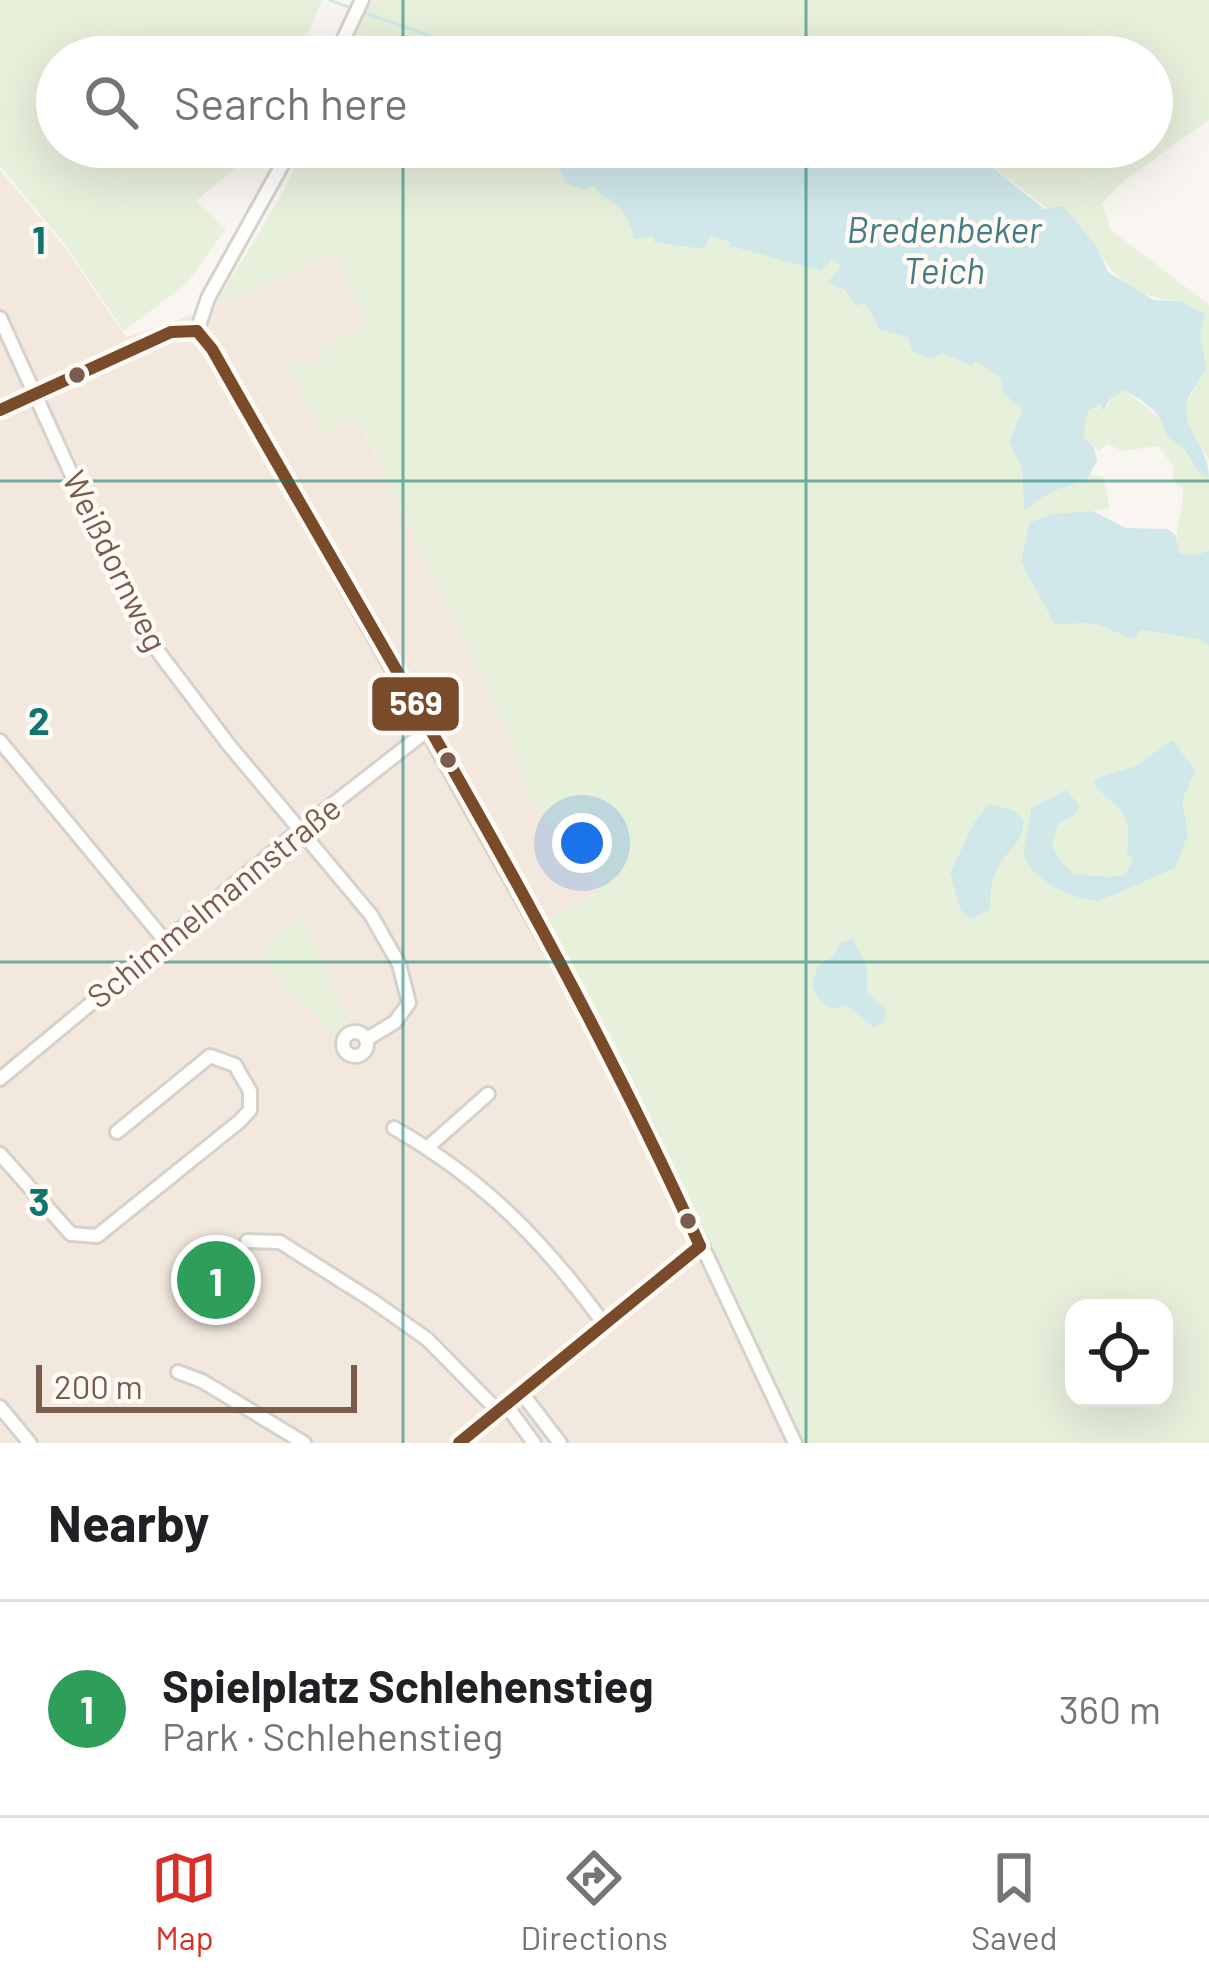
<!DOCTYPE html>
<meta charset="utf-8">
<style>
body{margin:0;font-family:Barlow,sans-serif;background:#f6f6f6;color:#202124}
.controls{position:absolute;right:36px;bottom:36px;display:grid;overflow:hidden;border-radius:24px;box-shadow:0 12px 48px #0002}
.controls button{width:108px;height:108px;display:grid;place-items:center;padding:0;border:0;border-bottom:3px solid #e0e0e0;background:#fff;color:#202124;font:60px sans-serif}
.scale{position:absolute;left:36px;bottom:30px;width:321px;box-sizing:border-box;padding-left:12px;border:6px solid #7a5c4d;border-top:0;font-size:33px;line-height:42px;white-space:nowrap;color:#7a5c4d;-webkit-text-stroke:9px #fffaf3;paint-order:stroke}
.you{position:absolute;left:582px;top:843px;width:42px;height:42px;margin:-30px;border:9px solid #fff;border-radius:50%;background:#1a73e8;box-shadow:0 0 0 18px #1a73e833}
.badge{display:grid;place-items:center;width:78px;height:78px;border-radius:50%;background:#d93025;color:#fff;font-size:39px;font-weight:700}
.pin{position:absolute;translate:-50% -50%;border:6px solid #fff;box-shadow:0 3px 12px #0006}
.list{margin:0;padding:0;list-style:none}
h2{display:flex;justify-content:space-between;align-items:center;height:156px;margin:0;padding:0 48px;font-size:51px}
h2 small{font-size:39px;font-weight:400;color:#757577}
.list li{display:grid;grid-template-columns:78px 1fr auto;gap:36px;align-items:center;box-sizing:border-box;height:216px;padding:0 48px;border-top:3px solid #e0e0e0}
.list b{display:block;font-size:45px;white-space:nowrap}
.list p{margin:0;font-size:39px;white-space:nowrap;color:#757577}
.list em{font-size:39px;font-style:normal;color:#757577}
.icon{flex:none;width:66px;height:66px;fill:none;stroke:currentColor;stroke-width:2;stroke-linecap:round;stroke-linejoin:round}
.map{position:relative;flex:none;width:1209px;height:1443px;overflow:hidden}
.search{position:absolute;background:#fff;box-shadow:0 12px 48px #0002;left:36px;right:36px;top:36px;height:132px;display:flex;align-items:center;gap:30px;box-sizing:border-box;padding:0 42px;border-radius:66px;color:#757577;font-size:45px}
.sheet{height:372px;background:#fff}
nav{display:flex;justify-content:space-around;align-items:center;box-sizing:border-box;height:168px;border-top:3px solid #e0e0e0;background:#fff;font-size:33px;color:#757577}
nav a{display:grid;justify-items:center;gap:6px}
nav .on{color:#d93025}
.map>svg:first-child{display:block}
.residential{fill:#f2e8de}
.green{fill:#e7f0db;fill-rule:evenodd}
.water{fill:#d0e8ea}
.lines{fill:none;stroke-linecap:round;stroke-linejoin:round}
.stream{stroke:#d0e8ea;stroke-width:3}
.street-casing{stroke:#d7d1cb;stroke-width:18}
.street{stroke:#fefefd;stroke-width:12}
.bus-1-casing{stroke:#fffaf3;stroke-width:21}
.bus-1{stroke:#7a4b2a;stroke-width:12}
.grid{fill:none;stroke:#0f766e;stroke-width:3;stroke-opacity:0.55}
.bus-dot{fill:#7a5c4d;stroke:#fffaf3;stroke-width:4.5}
.labels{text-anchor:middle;stroke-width:9;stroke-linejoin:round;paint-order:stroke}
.street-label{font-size:33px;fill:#7a5c4d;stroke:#fffaf3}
.water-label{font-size:36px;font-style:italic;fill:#437c86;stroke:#fffaf3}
.grid-label{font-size:39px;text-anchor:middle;font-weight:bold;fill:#0f766e;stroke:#fffaf3;stroke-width:9;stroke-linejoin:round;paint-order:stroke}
.line-badge{stroke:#fffaf3;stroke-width:4.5}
.badge-label{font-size:33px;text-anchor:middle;font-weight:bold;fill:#fff}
</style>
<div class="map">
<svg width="1209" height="1443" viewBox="0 0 1209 1443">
<rect width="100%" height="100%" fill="#f9f5f0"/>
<!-- residential -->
<polygon class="residential" points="0,170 66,249 126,337 213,308 334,252 369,325 320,348 324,359 304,369 298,358 287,363 356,416 513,742 524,786 585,859 600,889 547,922 689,1199 806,1443 0,1443"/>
<!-- green -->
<g class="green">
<polygon points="0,0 322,0 298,57 57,57 57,147 260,147 196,201 226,229 186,284 124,331 63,242 0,166"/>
<path d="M367 0H1209V120L1125 180 1102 203 1111 230 1209 305V460L1187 426 1185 406 1206 367 1200 336 1180 301C1143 299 1112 281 1097 247L967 147H1152V57H342Z"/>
<path d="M303 147H553C562 171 591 185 611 198 625 207 641 226 655 237L710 236 730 242 731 246 820 270 831 259 842 265 828 282 865 301 908 337 971 366 975 361 1001 378 1024 410 1009 442 1022 468 1024 510 1053 491 1086 480 1089 474 1103 477 1110 508 1029 523 1021 562 1054 623C1068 626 1073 623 1085 623 1104 623 1119 636 1135 638L1140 630 1200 639 1209 646V1443H806C720 1269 638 1092 547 921L600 889 585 859H568L524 786 513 742 357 417 323 433 286 363 298 358 305 369 324 360 319 348 368 325 334 253 213 308 283 193ZM1074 1308H1164V1398H1074Z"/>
<path d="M1125 390 1164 422 1201 475 1209 477V551L1195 555 1179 553C1172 520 1184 519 1183 489L1173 481 1174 467 1158 446 1122 451 1108 444 1099 451 1083 438 1088 411 1102 404 1108 408 1111 398Z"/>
<polygon points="303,916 349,1026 337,1039 312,1010 286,994 262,948"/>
<polygon points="217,1254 243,1268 240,1272 245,1276 225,1304 185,1284"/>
</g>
<!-- water -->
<g class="water">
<path d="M553 147H967L1044 209 1063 206 1097 247 1108 272 1154 300 1180 301 1205 314 1200 336 1206 366C1202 379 1191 390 1187 402 1180 427 1209 447 1209 477L1201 475 1184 449 1166 435C1163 412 1144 402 1125 390L1111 398 1103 411 1101 404 1088 411 1083 437 1094 447 1097 461 1086 480 1053 491 1024 510 1022 468 1009 442 1023 410 1004 394 1001 378 975 361 972 366 942 353 932 359 913 352 908 337 880 330 865 302 856 306 845 290 827 283 841 266 832 259 821 271 730 246V242L711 236 703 249 654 242V237L634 239C623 198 616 211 593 186L582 190 565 182Z"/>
<path d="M1093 511 1125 528 1167 529 1175 534 1179 553 1195 555 1209 551V646L1199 639 1140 630 1135 639C1119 636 1103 623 1085 623 1073 623 1067 626 1054 623L1021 562 1029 523 1052 514Z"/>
<path d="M1172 740 1195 770 1182 801 1188 834 1175 868 1099 901C1079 902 1030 879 1025 858 1022 843 1030 824 1031 808L1066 790 1080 806 1073 816 1058 824 1052 845 1059 860 1074 874C1092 875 1108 879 1125 875L1133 860 1127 853C1132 805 1120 814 1093 783L1097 778 1136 766Z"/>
<path d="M989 804 1012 810 1023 819C1025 843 1006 850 996 870 990 882 991 896 990 910L970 919 960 909 950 873 974 823Z"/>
<path d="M853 939 867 968V993L886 1009 884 1022 874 1027 846 1005C829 1015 819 1001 812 986L817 967 834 955 840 943Z"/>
</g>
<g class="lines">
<!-- stream -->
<g class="stream">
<polyline points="330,0 351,8"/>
<polyline points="360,11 489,57"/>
</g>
<defs>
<g id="street">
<polyline points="335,57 362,0"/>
<polyline points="0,318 144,633 229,745 371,915 399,964 409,1003 395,1022 367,1039"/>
<polyline points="197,331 212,349 589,1018 648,1131 795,1443"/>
<polyline points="197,331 208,298 292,147"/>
<polyline points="0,410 171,332 197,331"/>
<polyline points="0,741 166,942"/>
<circle cx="355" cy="1044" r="12"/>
<polyline points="0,1079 301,829 429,729"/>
<path d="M394 1128C484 1180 543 1240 604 1324"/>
<polyline points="428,1147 488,1094"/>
<polyline points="0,1154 71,1234 97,1236 240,1121 250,1110 250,1091 235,1065 210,1056 117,1132"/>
<polyline points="247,1241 280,1242 373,1301 427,1339 498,1411"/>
<polyline points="178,1372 202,1381 304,1443"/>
<polyline points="521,1392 560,1443"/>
<polyline points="506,1405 534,1443"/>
<polyline points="0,1407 30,1443"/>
<polyline points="459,1443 700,1246"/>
</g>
</defs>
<!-- street casing -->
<use href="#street" class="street-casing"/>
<!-- street -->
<use href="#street" class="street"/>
<defs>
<g id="bus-1">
<path d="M197 331 212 349C379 645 560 936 700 1246"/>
<polyline points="0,410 171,332 197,331"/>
<polyline points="459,1443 700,1246"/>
</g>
</defs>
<!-- bus-1 casing -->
<use href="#bus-1" class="bus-1-casing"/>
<!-- bus-1 -->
<use href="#bus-1" class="bus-1"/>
</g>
<!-- grid -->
<path class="grid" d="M403 0V57M806 0V57M403 147V1443M806 147V1443M0 481H1209M0 962H1209"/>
<!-- markers -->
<g class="bus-dot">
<circle cx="77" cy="375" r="10"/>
<circle cx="448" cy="760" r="10"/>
<circle cx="688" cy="1221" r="10"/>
</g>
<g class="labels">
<!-- street labels -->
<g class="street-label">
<text transform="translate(115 561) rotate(64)" y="12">Weißdornweg</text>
<text transform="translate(214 902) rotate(-39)" y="12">Schimmelmannstraße</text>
</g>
<!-- water labels -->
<g class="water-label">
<text x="944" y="243">Bredenbeker<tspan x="944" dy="41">Teich</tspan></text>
</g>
</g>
<g class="grid-label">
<text x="39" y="254">1</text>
<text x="39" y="735">2</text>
<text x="39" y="1216">3</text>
</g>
<rect class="line-badge" x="370" y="675" width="91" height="58" rx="12" fill="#7a4b2a"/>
<g class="badge-label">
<text x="416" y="715">569</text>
</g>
</svg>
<div class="controls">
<button><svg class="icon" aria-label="locate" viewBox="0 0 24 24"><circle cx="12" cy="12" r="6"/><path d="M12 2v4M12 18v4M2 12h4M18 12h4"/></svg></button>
</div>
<div class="scale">200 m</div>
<div class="you"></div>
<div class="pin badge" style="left:216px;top:1280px;background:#2e9e5b">1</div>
<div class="search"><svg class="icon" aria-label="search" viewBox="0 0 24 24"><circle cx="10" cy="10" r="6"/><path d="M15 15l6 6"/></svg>Search here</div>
</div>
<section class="sheet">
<h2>Nearby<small></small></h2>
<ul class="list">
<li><span class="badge" style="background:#2e9e5b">1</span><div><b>Spielplatz Schlehenstieg</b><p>Park · Schlehenstieg</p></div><em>360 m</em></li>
</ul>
</section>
<nav>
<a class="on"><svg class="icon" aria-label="map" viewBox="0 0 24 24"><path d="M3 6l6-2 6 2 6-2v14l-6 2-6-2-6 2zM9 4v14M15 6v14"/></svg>Map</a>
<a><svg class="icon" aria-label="directions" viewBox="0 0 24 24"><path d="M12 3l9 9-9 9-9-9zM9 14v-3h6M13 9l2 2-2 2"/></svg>Directions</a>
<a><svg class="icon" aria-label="saved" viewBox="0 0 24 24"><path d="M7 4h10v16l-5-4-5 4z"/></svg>Saved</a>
</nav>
